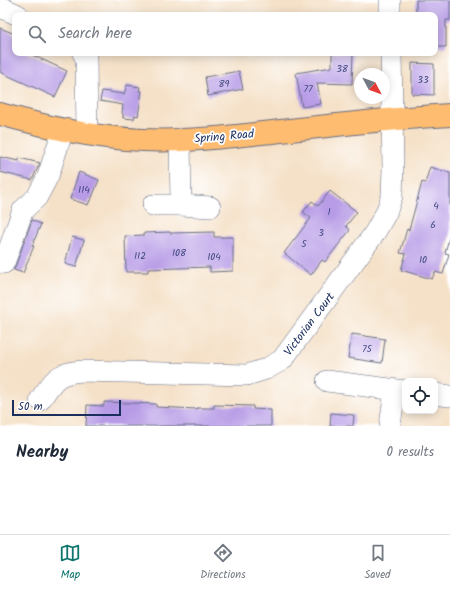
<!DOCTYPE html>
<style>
body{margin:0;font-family:Kalam,sans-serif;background:#f2f2f3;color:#1f2937}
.controls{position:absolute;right:12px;bottom:12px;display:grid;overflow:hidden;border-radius:8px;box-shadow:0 2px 10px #0003}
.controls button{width:36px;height:36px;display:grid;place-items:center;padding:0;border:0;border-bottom:1px solid #e0e1e3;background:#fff;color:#1f2937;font:20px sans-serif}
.compass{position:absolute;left:354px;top:68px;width:36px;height:36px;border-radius:50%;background:#fff;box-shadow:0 2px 10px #0003;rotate:131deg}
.scale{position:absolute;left:12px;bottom:10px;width:109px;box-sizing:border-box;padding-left:4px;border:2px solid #1b2f5e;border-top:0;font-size:11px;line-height:14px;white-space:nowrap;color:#1b2f5e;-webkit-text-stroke:3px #fff;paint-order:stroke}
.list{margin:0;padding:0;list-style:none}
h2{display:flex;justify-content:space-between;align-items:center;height:52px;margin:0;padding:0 16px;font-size:17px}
h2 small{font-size:13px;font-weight:400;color:#747a83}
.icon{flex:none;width:22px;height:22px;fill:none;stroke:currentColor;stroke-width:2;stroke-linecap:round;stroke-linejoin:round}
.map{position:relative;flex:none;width:450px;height:426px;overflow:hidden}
.search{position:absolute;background:#fff;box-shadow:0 2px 10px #0003;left:12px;right:12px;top:12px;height:44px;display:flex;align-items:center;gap:10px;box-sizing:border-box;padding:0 14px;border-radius:8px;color:#747a83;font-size:15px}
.sheet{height:108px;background:#fff}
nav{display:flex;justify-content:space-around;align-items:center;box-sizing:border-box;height:56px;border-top:1px solid #e0e1e3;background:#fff;font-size:11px;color:#747a83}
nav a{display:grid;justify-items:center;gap:2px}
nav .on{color:#0f766e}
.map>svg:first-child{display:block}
.building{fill:#b79be6}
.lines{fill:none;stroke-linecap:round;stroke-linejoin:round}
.minor-casing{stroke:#676d83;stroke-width:22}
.major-casing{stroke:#676d83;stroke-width:24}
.minor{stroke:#fff;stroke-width:21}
.major{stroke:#febc70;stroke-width:22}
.labels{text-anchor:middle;stroke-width:3.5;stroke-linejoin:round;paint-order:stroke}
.number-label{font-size:10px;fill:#424a80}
.street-label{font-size:12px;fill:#1b2f5e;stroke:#fff}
</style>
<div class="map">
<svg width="450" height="426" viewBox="0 0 450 426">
<rect width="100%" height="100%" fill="#fff"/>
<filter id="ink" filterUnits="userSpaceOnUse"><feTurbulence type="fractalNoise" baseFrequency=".025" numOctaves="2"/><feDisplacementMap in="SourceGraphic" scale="8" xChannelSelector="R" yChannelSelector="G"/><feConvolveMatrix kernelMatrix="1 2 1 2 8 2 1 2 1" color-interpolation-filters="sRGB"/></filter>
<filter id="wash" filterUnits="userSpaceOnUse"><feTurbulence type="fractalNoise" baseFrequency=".012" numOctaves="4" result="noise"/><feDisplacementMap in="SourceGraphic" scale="16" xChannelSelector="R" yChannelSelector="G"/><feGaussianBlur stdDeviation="0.9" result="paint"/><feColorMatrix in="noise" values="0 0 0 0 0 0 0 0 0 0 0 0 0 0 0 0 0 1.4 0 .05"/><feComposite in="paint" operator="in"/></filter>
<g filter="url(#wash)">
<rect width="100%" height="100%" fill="#f5e1c8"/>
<g id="blocks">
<!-- building -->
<g class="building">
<polygon points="416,0 450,0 450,20 446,20 446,47 435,47 435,15 416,15"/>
<polygon points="0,28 15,34 15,53 28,53 67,71 55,97 0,72"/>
<polygon points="332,53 353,53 352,84 317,83 321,104 302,107 296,73 332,67"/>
<polygon points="412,63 434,64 434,95 412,94"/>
<polygon points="239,71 243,89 208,96 205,77"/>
<polygon points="127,85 140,87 139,91 142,91 138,116 135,115 134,119 123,118 123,114 122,113 123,105 100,101 102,91 124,94"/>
<polygon points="0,157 19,161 19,158 40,163 32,180 0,172"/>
<polygon points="430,167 450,173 450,234 445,253 449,254 443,274 435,272 432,279 401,270 406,254 400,253 407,229 409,230 422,182 425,183"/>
<polygon points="79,172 99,180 91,200 90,200 88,205 70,199"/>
<polygon points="330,191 357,212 346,226 350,230 325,262 322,260 311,275 284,253 311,218 303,212 312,201 318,206"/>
<polygon points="32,220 41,224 32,246 34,246 23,273 14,270"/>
<polygon points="170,232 170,233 214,232 214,237 233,237 233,271 210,272 210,267 148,269 148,272 126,272 125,236 144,235 144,233"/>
<polygon points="72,237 84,240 76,267 65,264"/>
<polygon points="352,334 385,339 382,363 348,358"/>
<polygon points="104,402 156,404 156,407 197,409 197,408 214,408 214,405 253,406 253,409 271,410 271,426 86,426 87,405 104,406"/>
<polygon points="331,413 354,415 353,426 330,426"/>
</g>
</g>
</g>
<g filter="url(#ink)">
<use href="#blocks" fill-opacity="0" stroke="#676d83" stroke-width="1"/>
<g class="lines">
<defs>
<g id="minor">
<polyline points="390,0 390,15"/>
<polyline points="0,7 18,15"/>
<polyline points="83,53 86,58 87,134"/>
<polyline points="180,139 181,205 210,207"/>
<polyline points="153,205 181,205"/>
<polyline points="4,263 23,210 37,197 48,176 63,130"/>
<polyline points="327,381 405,391"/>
<polyline points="435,394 450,396"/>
<path d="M40 400C54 380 56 373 82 371L247 375 266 369 282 360 374 234 386 213 392 196 393 168 391 53"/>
<polyline points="390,426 395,390"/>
</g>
<path id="major" d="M0 114C47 127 94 138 143 140 189 142 235 136 281 131 338 125 394 118 450 115"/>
</defs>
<!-- minor casing -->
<use href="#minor" class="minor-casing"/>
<!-- major casing -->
<use href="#major" class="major-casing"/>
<!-- minor -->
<use href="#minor" class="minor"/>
<!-- major -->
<use href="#major" class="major"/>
</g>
</g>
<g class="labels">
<!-- number labels -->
<g class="number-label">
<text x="342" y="72">38</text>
<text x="423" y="83">33</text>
<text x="224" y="87">89</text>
<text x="308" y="92">77</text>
<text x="84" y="193">114</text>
<text x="436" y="209">4</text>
<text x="329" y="215">1</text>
<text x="433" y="228">6</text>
<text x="321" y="236">3</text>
<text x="304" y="247">5</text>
<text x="179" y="256">108</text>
<text x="140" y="259">112</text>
<text x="214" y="260">104</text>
<text x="423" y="263">10</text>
<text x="367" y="352">75</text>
</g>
<!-- street labels -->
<g class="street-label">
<text transform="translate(224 136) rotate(-5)" y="4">Spring Road</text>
<text transform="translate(309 324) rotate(-53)" y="4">Victorian Court</text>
</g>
</g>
</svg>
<div class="controls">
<button><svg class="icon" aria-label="locate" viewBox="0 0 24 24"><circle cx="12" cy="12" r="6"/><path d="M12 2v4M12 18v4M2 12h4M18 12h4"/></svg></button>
</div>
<svg class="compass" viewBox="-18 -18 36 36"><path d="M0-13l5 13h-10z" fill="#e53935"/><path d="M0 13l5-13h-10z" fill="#747a83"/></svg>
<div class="scale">50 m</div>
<div class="search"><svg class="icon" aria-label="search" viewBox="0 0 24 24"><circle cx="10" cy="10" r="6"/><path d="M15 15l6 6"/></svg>Search here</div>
</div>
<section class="sheet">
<h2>Nearby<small>0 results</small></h2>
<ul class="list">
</ul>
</section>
<nav>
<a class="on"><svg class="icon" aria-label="map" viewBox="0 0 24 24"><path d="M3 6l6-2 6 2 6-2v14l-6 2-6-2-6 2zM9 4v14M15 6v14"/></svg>Map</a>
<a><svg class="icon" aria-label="directions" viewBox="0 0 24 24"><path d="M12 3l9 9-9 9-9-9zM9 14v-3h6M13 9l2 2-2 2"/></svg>Directions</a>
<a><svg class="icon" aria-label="saved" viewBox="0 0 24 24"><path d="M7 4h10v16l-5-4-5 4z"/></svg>Saved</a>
</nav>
